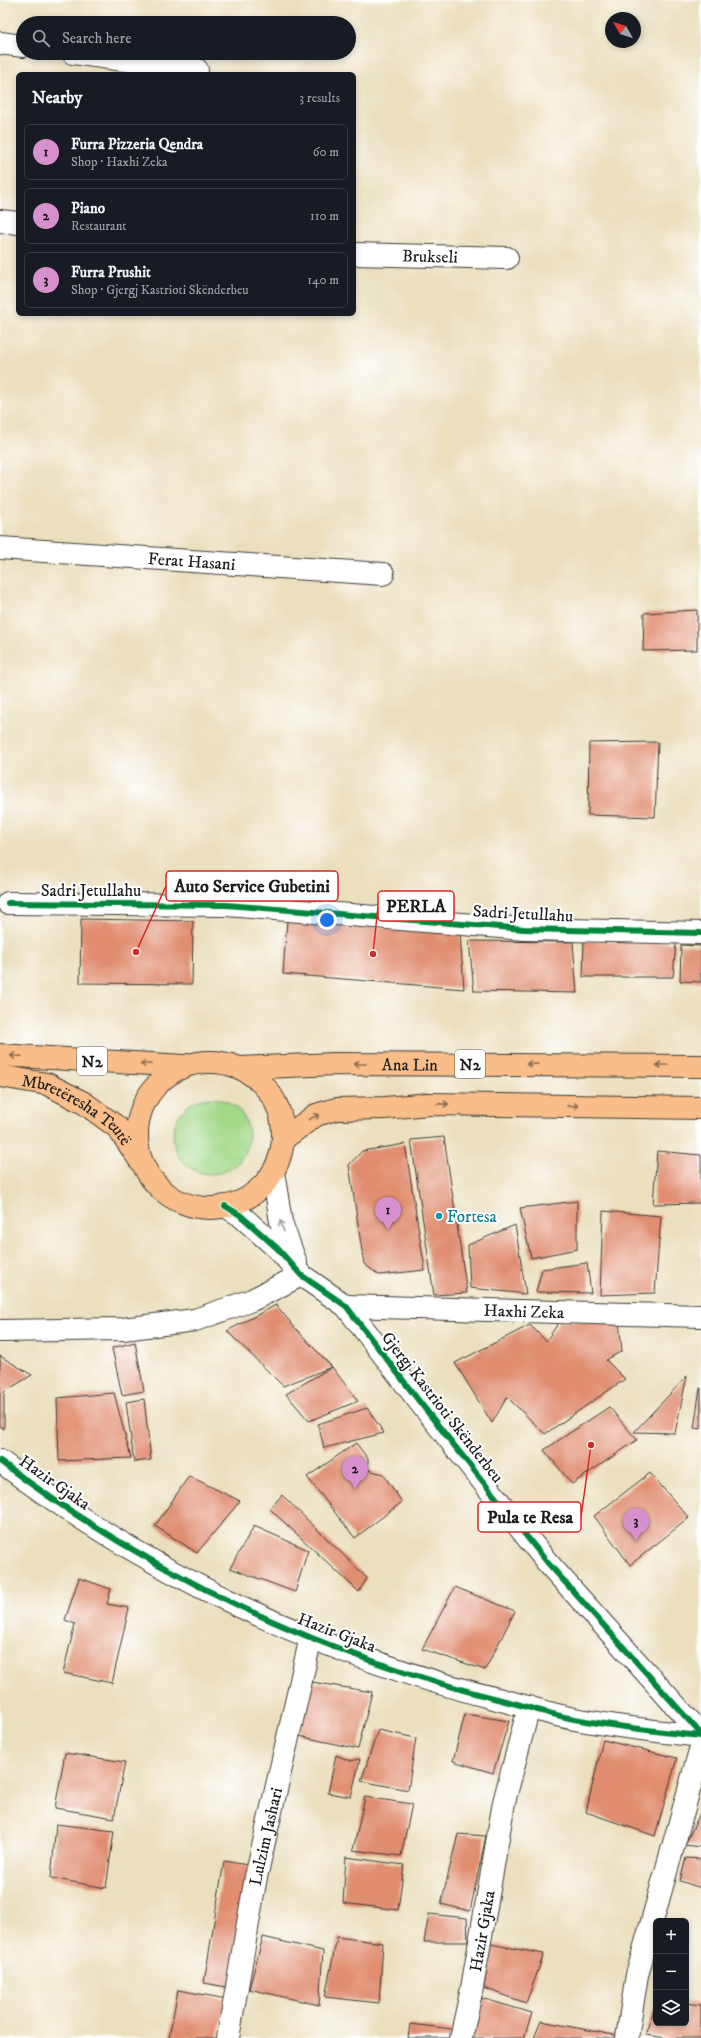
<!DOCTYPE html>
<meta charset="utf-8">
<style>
body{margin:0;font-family:"IM FELL DW Pica",serif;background:#20242c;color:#f1f3f6}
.controls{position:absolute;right:12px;bottom:12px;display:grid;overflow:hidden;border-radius:6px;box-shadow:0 2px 6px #0003}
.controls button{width:36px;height:36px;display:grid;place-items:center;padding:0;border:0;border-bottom:1px solid #363941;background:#171b24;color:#f1f3f6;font:20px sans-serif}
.compass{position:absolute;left:605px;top:12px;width:36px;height:36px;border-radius:50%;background:#171b24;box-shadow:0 2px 6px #0003;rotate:309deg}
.you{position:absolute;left:327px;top:920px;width:14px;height:14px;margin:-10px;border:3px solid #fff;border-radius:50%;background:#1a73e8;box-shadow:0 0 0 6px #1a73e833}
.badge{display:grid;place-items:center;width:26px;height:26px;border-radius:50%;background:#d690ce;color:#111;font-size:13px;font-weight:700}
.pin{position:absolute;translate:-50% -33px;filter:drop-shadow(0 1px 2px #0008)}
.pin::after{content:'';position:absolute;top:21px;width:14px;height:12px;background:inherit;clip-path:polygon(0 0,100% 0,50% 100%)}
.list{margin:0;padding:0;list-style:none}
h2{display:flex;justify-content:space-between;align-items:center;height:52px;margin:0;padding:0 16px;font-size:17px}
h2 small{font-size:13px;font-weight:400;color:#9ea1a6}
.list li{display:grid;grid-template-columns:26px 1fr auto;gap:12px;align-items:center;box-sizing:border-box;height:56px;margin:0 8px 8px;padding:0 8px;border:1px solid #363941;border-radius:6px}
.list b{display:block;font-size:15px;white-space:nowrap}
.list p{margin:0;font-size:13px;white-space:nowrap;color:#9ea1a6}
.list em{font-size:13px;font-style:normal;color:#9ea1a6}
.icon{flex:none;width:22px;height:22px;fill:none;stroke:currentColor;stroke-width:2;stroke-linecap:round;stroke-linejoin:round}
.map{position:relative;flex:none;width:701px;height:2038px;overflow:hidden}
.search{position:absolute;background:#171b24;box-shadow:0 2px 6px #0003;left:16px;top:16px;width:340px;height:44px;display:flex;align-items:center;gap:10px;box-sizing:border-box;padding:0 14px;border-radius:22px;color:#9ea1a6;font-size:15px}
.panel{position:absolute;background:#171b24;box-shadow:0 2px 6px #0003;left:16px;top:72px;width:340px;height:244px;border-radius:6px}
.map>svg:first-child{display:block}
.green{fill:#a3d888;stroke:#607a52}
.building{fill:#e08d70}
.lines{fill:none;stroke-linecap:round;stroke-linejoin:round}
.minor-casing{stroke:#3b3934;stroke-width:24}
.major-casing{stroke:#3b3934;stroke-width:24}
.minor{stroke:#fff;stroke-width:22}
.major{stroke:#f8bd88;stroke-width:22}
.cycleway-casing{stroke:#fff;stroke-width:8}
.cycleway{stroke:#00873e;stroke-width:6}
.oneway{stroke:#8a6c52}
.oneway2{stroke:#999}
.culture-dot{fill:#0f9aa8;stroke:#fff;stroke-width:1.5}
.labels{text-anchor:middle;stroke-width:4;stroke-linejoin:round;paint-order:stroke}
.shield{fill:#fff;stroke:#606060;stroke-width:1}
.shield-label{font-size:16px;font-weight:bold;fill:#1c1c1c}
.street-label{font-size:17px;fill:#1c1c1c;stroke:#fff}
.culture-label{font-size:17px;fill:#0d838f;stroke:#fff;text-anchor:start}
.leader{fill:none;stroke:#d62828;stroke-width:1.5}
.callout-dot{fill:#d62828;stroke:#fff;stroke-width:1.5}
.callout{fill:#fff;stroke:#d62828;stroke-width:1.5}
.callout-label{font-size:18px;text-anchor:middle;font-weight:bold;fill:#1c1c1c}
</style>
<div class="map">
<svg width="701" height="2038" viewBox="0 0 701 2038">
<rect width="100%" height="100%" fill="#fff"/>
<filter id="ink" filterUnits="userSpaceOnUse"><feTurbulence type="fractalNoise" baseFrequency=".025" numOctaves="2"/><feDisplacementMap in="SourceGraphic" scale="8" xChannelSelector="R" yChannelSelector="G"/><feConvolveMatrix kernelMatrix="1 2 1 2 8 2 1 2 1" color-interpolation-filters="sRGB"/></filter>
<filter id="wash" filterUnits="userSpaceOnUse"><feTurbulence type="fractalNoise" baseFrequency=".012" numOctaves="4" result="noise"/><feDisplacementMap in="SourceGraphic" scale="16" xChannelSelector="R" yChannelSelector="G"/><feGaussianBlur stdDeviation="0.9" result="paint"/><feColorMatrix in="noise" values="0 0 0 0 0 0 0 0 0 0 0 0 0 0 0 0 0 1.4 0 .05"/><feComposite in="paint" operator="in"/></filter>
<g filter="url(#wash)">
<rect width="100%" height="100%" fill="#ebdfbe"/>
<!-- green -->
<circle class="green" cx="211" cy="1136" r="38"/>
<g id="blocks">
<!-- building -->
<g class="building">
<polygon points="697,610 697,650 643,651 644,613"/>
<polygon points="658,742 655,817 588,815 589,743"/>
<polygon points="81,919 193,921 192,984 80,983"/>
<polygon points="287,920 460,933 464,989 283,974"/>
<polygon points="469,941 573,942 577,993 474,991"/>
<polygon points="584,941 676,943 673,977 583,977"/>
<polygon points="681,945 701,946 701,982 680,981"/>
<polygon points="444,1137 467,1293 434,1295 411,1140"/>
<polygon points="405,1144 425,1270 379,1275 364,1264 349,1165 362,1151"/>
<polygon points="657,1151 701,1155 701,1203 653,1204"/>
<polygon points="577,1201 577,1249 531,1258 520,1208"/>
<polygon points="603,1211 661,1216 655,1293 600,1295"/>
<polygon points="515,1225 526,1294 470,1288 468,1245"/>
<polygon points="587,1263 591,1293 536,1292 542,1269"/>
<polygon points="276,1305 295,1328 332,1367 358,1401 309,1421 286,1394 332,1367 283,1386 227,1331"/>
<polygon points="560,1321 619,1321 622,1351 606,1360 625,1379 545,1434 507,1397 492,1423 455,1363 530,1325 546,1341"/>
<polygon points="135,1342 144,1391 122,1395 112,1348"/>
<polygon points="0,1356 32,1375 4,1392 4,1429 0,1426"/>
<polygon points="687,1376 675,1433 634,1432"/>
<polygon points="700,1388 701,1388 701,1429 694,1428"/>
<polygon points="114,1393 131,1458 59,1461 57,1398"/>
<polygon points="144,1399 151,1460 134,1462 126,1402"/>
<polygon points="609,1407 637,1440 572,1484 544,1450"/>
<polygon points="367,1408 384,1433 324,1448 318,1424"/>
<polygon points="356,1443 368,1459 368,1470 383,1474 402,1502 355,1538 307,1477"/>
<polygon points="650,1473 689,1518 630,1565 594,1516"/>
<polygon points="189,1476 240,1501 197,1553 155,1526"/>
<polygon points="282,1495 367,1578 359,1592 270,1509"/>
<polygon points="254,1526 308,1550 295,1592 230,1568"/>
<polygon points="79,1578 111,1589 107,1604 129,1608 112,1683 63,1673 75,1624 65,1620"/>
<polygon points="455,1587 515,1611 485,1670 422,1649"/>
<polygon points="312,1682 372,1692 358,1749 299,1736"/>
<polygon points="465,1714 509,1721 493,1773 453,1761"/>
<polygon points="378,1730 416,1738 408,1790 361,1781"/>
<polygon points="603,1740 677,1758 655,1836 586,1812"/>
<polygon points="65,1753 125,1762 114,1818 55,1808"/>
<polygon points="336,1755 350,1761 360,1759 351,1797 328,1793"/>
<polygon points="365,1797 412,1804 401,1856 353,1850"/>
<polygon points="701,1811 701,1847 685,1845"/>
<polygon points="56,1824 114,1831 106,1888 51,1878"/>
<polygon points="458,1834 486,1836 470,1911 441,1904"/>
<polygon points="346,1857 404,1865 398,1910 343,1903"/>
<polygon points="686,1858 701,1859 701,1888 680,1881"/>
<polygon points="224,1861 253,1866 232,1988 204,1983"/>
<polygon points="429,1914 467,1918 468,1942 424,1942"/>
<polygon points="263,1937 323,1951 319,2005 249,1989"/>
<polygon points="337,1937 383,1943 379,2003 325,1997"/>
<polygon points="490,1944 544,1954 526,2003 484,1988"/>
<polygon points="178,1990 227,1999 217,2038 169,2038"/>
<polygon points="478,1997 532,2013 524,2038 465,2038"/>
<polygon points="686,2003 701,2005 701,2038 667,2038 645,2035 656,2004 656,2023 686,2023"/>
<polygon points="541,2021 619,2036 618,2038 534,2038"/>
<polygon points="410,2024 452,2029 450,2038 408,2038"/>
</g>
</g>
</g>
<g filter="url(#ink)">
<use href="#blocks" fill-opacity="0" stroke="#3b3934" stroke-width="1"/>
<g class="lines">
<defs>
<g id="minor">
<polyline points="0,43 23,46"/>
<polyline points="73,53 197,70"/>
<polyline points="0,221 18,223"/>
<path id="s1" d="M354 254 507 258"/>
<path id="s2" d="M0 548 383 574"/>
<polyline points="8,903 226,905 524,929 701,933"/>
<polyline points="273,1172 281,1222 296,1263"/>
<polyline points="225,1206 240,1215 278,1249 301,1275 346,1306 422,1405 547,1562 701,1734"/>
<path id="s3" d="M346 1306 701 1316"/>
<polyline points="0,1331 123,1329 195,1320 252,1300 301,1275"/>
<path d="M0 1461C150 1575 326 1657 509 1702 532 1708 556 1716 580 1720 620 1727 661 1732 701 1736"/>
<path id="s4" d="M228 2038 256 1877 311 1637"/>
<path id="s5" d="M461 2038 472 1988 504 1802 529 1707"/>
<polyline points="627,2038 637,1975 701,1747"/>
</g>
<g id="major">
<polyline points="0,1055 184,1066"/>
<circle cx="210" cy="1135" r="73"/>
<path id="s6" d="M240 1068 335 1064 701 1066"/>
<path id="s7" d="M0 1076 47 1084 84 1103 117 1127 139 1159"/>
<polyline points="283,1139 316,1115 336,1109 385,1108 429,1104 701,1108"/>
</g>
</defs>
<!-- minor casing -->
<use href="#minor" class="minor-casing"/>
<!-- major casing -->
<use href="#major" class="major-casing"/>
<!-- minor -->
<use href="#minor" class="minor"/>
<!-- major -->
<use href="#major" class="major"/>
<defs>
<g id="cycleway">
<polyline points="8,903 226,905 524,929 701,933"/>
<polyline points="225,1206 240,1215 278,1249 301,1275 346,1306 422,1405 547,1562 701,1734"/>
<path d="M0 1461C150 1575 326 1657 509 1702 532 1708 556 1716 580 1720 620 1727 661 1732 701 1736"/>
</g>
</defs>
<!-- cycleway casing -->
<use href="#cycleway" class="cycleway-casing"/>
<!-- cycleway -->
<use href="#cycleway" class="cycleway"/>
</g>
<!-- one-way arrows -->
<defs><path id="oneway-shaft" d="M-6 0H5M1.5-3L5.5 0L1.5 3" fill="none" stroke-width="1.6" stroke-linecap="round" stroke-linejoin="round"/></defs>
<g class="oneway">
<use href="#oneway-shaft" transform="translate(16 1056) rotate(-177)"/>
<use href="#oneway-shaft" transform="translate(146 1064) rotate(-177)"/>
<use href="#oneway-shaft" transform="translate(360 1064) rotate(180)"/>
<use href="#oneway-shaft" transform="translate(532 1064) rotate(-180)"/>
<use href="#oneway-shaft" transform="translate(662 1065) rotate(-180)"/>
<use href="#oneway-shaft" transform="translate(443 1104) rotate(1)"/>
<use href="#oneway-shaft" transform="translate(573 1106) rotate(1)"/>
<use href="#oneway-shaft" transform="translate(314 1117) rotate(-28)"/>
</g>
<use class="oneway2" href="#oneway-shaft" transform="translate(282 1226) rotate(-109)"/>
</g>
<!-- markers -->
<circle class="culture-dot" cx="439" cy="1216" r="4"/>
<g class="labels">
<!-- shield labels -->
<g class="shield">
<rect x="77" y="1047" width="30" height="28" rx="3"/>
<rect x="455" y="1050" width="30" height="28" rx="3"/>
</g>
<g class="shield-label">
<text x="92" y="1067">N2</text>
<text x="470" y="1070">N2</text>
</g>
<!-- street labels -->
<g class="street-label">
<text dy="6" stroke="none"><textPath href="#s1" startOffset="76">Brukseli</textPath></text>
<text dy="6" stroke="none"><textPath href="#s2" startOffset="192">Ferat Hasani</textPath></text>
<text x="91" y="896">Sadri Jetullahu</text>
<text transform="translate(523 913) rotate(3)" y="6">Sadri Jetullahu</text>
<text dy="6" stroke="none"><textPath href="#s6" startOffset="170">Ana Lin</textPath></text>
<text dy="6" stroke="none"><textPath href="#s7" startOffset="86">Mbretëresha Teutë</textPath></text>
<text dy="6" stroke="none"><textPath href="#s3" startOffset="178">Haxhi Zeka</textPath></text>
<text transform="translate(443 1407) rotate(52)" y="6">Gjergj Kastrioti Skënderbeu</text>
<text transform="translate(55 1482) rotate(35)" y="6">Hazir Gjaka</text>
<text transform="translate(337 1632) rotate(21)" y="6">Hazir Gjaka</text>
<text dy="6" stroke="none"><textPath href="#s4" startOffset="205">Lulzim Jashari</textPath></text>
<text dy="6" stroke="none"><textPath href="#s5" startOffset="109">Hazir Gjaka</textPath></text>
</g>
<!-- culture labels -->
<g class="culture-label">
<text x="447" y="1222">Fortesa</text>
</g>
</g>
<!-- callouts -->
<path class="leader" d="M136 952L166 886M373 954L378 906M591 1445L581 1517"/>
<g class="callout-dot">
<circle cx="136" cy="952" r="4"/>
<circle cx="373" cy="954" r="4"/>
<circle cx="591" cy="1445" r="4"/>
</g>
<g class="callout">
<rect x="166" y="871" width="172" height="30" rx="4"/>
<rect x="378" y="891" width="76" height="30" rx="4"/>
<rect x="478" y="1502" width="103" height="30" rx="4"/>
</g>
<g class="callout-label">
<text x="252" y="892">Auto Service Gubetini</text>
<text x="416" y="912">PERLA</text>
<text x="530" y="1523">Pula te Resa</text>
</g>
</svg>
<div class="controls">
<button>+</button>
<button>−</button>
<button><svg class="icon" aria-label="layers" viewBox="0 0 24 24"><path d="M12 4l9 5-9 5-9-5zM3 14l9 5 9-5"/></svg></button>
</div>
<svg class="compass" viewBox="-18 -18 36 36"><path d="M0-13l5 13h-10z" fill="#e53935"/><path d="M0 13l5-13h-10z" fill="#9ea1a6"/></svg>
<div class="you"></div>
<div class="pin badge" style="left:388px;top:1230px">1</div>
<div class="pin badge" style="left:355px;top:1489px">2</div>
<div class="pin badge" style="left:636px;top:1541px">3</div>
<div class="search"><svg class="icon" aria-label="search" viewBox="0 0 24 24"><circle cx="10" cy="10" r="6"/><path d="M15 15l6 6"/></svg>Search here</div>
<section class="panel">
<h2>Nearby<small>3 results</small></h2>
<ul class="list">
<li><span class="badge">1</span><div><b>Furra Pizzeria Qendra</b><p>Shop · Haxhi Zeka</p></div><em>60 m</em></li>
<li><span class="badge">2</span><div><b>Piano</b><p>Restaurant</p></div><em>110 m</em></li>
<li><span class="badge">3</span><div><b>Furra Prushit</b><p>Shop · Gjergj Kastrioti Skënderbeu</p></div><em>140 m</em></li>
</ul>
</section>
</div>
